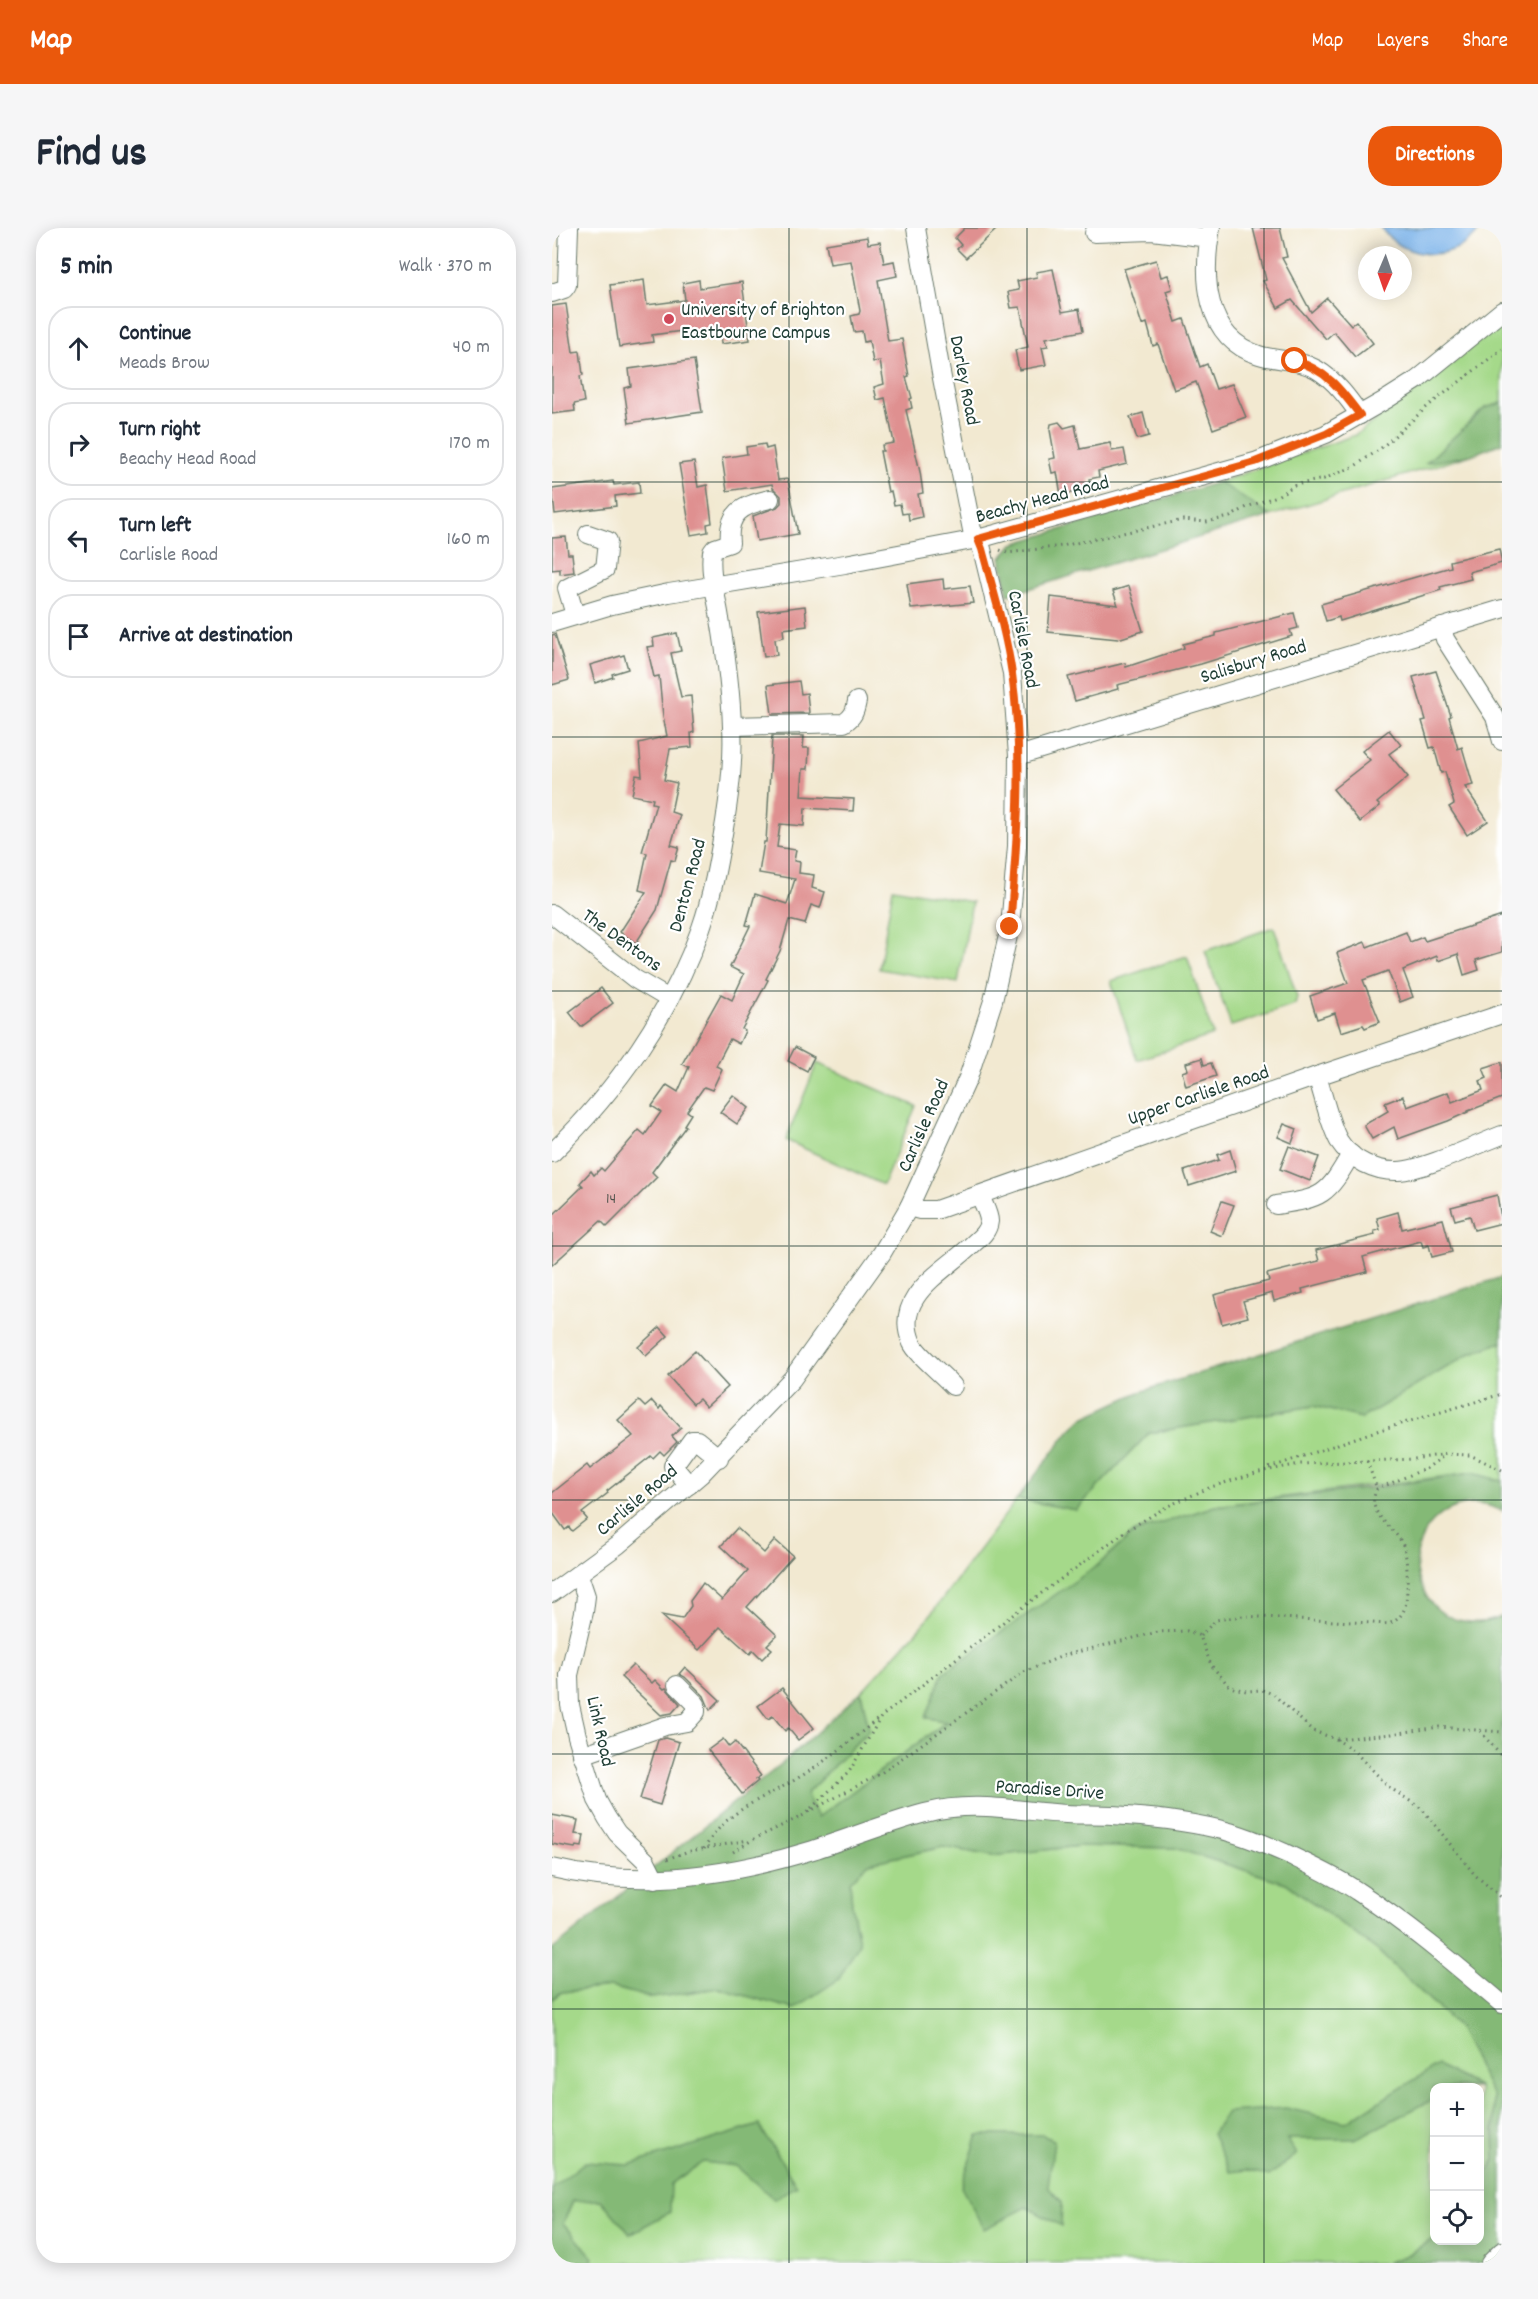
<!DOCTYPE html>
<meta charset="utf-8">
<style>
body{margin:0;font-family:Dekko,sans-serif;background:#f6f6f7;color:#1f2937}
.controls{position:absolute;right:18px;bottom:18px;display:grid;overflow:hidden;border-radius:12px;box-shadow:0 3px 15px #0003}
.controls button{width:54px;height:54px;display:grid;place-items:center;padding:0;border:0;border-bottom:2px solid #e0e1e3;background:#fff;color:#1f2937;font:30px sans-serif}
.compass{position:absolute;left:806px;top:18px;width:54px;height:54px;border-radius:50%;background:#fff;box-shadow:0 3px 15px #0003;rotate:182deg}
.stop{position:absolute;width:18px;height:18px;margin:-14px;border:4px solid #ea580c;border-radius:50%;background:#fff}
.stop.end{background:#ea580c;border-color:#fff;box-shadow:0 2px 6px #0008}
.list{margin:0;padding:0;list-style:none}
h2{display:flex;justify-content:space-between;align-items:center;height:78px;margin:0;padding:0 24px;font-size:26px}
h2 small{font-size:20px;font-weight:400;color:#747a83}
.list li{display:grid;grid-template-columns:39px 1fr auto;gap:18px;align-items:center;box-sizing:border-box;height:84px;margin:0 12px 12px;padding:0 12px;border:2px solid #e0e1e3;border-radius:24px}
.list b{display:block;font-size:22px;white-space:nowrap}
.list p{margin:0;font-size:20px;white-space:nowrap;color:#747a83}
.list em{font-size:20px;font-style:normal;color:#747a83}
.icon{flex:none;width:33px;height:33px;fill:none;stroke:currentColor;stroke-width:2;stroke-linecap:round;stroke-linejoin:round}
.map{position:relative;flex:none;width:950px;height:2035px;overflow:hidden;border-radius:24px}
header{display:flex;align-items:center;gap:36px;box-sizing:border-box;height:84px;padding:0 30px;background:#ea580c;color:#fff}
header strong{font-size:28px}
nav{display:flex;gap:33px;margin-inline-start:auto;font-size:21px}
.intro{display:flex;align-items:center;justify-content:space-between;box-sizing:border-box;height:144px;padding:0 36px}
h1{margin:0;font-size:42px}
.button{padding:15px 27px;border-radius:24px;background:#ea580c;color:#fff;font-size:21px;font-weight:700}
main{display:flex;gap:36px;padding:0 36px}
aside{flex:1;background:#fff;border-radius:24px;box-shadow:0 3px 15px #0003}
.map>svg:first-child{display:block}
.green{fill:#a5d98a;stroke:#628b5f;stroke-width:1.5}
.forest{fill:#84b976;stroke:#527b55;stroke-width:1.5}
.water{fill:#7ab2e9;stroke:#4c788e;stroke-width:1.5}
.building{fill:#df9090}
.lines{fill:none;stroke-linecap:round;stroke-linejoin:round}
.minor-casing{stroke:#69796b;stroke-width:20}
.path{stroke:#69796b;stroke-width:3;stroke-dasharray:1.5 4.5;stroke-linecap:butt}
.minor{stroke:#fff;stroke-width:18}
.route{stroke:#ea580c;stroke-width:8}
.grid{fill:none;stroke:#1f3d34;stroke-width:1.5;stroke-opacity:0.55}
.poi-dot{fill:#d1495b;stroke:#fff;stroke-width:2}
.labels{text-anchor:middle;stroke-width:4.5;stroke-linejoin:round;paint-order:stroke}
.number-label{font-size:16px;fill:#4f524b}
.poi-label{font-size:20px;fill:#1f3d34;stroke:#fff;text-anchor:start}
.street-label{font-size:20px;fill:#1f3d34;stroke:#fff}
</style>
<header>
<strong>Map</strong>
<nav><a>Map</a><a>Layers</a><a>Share</a></nav>
</header>
<div class="intro"><h1>Find us</h1><a class="button">Directions</a></div>
<main>
<aside>
<h2>5 min<small>Walk · 370 m</small></h2>
<ul class="list">
<li><svg class="icon" aria-label="ahead" viewBox="0 0 24 24"><path d="M12 20V5M6 11l6-6 6 6"/></svg><div><b>Continue</b><p>Meads Brow</p></div><em>40 m</em></li>
<li><svg class="icon" aria-label="right" viewBox="0 0 24 24"><path d="M7 20v-9h11M14 6l5 5-5 5"/></svg><div><b>Turn right</b><p>Beachy Head Road</p></div><em>170 m</em></li>
<li><svg class="icon" aria-label="left" viewBox="0 0 24 24"><path d="M17 20v-9H6M10 6l-5 5 5 5"/></svg><div><b>Turn left</b><p>Carlisle Road</p></div><em>160 m</em></li>
<li><svg class="icon" aria-label="arrive" viewBox="0 0 24 24"><path d="M6 21V4h12l-3 4 3 4H6"/></svg><div><b>Arrive at destination</b></div></li>
</ul>
</aside>
<div class="map">
<svg width="950" height="2035" viewBox="0 0 950 2035">
<rect width="100%" height="100%" fill="#fff"/>
<filter id="ink" filterUnits="userSpaceOnUse"><feTurbulence type="fractalNoise" baseFrequency=".0167" numOctaves="2"/><feDisplacementMap in="SourceGraphic" scale="12" xChannelSelector="R" yChannelSelector="G"/><feConvolveMatrix kernelMatrix="1 2 1 2 8 2 1 2 1" color-interpolation-filters="sRGB"/></filter>
<filter id="wash" filterUnits="userSpaceOnUse"><feTurbulence type="fractalNoise" baseFrequency=".008" numOctaves="4" result="noise"/><feDisplacementMap in="SourceGraphic" scale="24" xChannelSelector="R" yChannelSelector="G"/><feGaussianBlur stdDeviation="1.35" result="paint"/><feColorMatrix in="noise" values="0 0 0 0 0 0 0 0 0 0 0 0 0 0 0 0 0 1.4 0 .05"/><feComposite in="paint" operator="in"/></filter>
<g filter="url(#wash)">
<rect width="100%" height="100%" fill="#f2e9d1"/>
<!-- green -->
<g class="green">
<polygon points="950,94 950,175 933,180 875,234 919,227 718,288 667,254 803,207 888,145"/>
<polygon points="341,660 420,674 406,755 327,741"/>
<polygon points="722,699 745,769 743,777 679,798 653,723"/>
<polygon points="635,728 661,807 585,832 559,753"/>
<polygon points="265,835 364,878 331,957 234,912"/>
<polygon points="950,1114 950,1253 920,1245 663,1278 583,1304 375,1490 395,1493 266,1590 254,1566 317,1502 309,1464 373,1394 465,1271 524,1282 597,1205 761,1178 810,1190 917,1126"/>
<polygon points="527,1618 623,1620 734,1655 825,1722 905,1798 941,1868 943,1933 928,1957 927,1860 882,1860 882,2010 855,2027 834,2035 0,2035 0,1771 10,1764 59,1759 100,1770 166,1760 242,1781 307,1715 300,1678 298,1653 317,1635 391,1619 441,1628"/>
</g>
<!-- forest -->
<g class="forest">
<polygon points="950,175 950,215 919,227 874,235 933,180"/>
<polygon points="667,254 718,288 456,367 449,330 461,316"/>
<polygon points="950,1049 950,1114 917,1126 810,1190 761,1178 597,1205 524,1282 465,1271 518,1202 531,1190 585,1165"/>
<path d="M920 1245 950 1253V1283C897 1256 845 1312 872 1363 878 1377 891 1388 906 1392 920 1395 937 1396 950 1388V2035H834L855 2027 882 2010V2012H927L928 1955 943 1932 941 1868 905 1798 825 1722 734 1655 623 1620 527 1618 441 1628 391 1619 317 1635 298 1653 300 1678 307 1715 287 1751 242 1781 166 1760 100 1770 59 1759 10 1764 0 1771V1722L233 1533 309 1464 317 1502 254 1566 266 1589 394 1494 374 1489 391 1445 546 1337 583 1304 663 1278 821 1260Z"/>
<polygon points="886,1837 926,1859 882,1860 882,1871 803,1911 735,1911 745,1926 717,1948 695,1942 678,1944 660,1906 675,1884 734,1880 794,1894"/>
<polygon points="207,1897 245,1958 222,1971 184,1938 151,1934 119,1956 118,1984 78,2006 49,1972 21,1973 11,1995 42,2030 39,2035 0,2035 0,1960 33,1934 77,1937"/>
<polygon points="426,1907 491,1907 502,1913 496,1959 510,1974 509,1998 475,1979 432,2001 409,1959"/>
</g>
<!-- water -->
<path class="water" d="M829 0H929C905 34 854 35 829 0Z"/>
<g id="blocks">
<!-- building -->
<g class="building">
<polygon points="413,0 446,0 414,30 405,21 409,17 403,10"/>
<polygon points="701,0 728,0 735,29 730,30 759,84 775,70 799,97 804,93 821,115 803,129 782,104 774,111 740,72 726,80 711,53 714,52"/>
<polygon points="315,9 316,16 328,14 332,35 342,33 345,48 326,52 336,113 350,111 357,148 354,149 360,170 358,171 360,180 354,182 368,244 371,265 366,266 370,289 357,292 356,285 350,286 348,276 342,277 339,263 336,264 328,223 331,223 330,217 342,215 333,170 325,172 322,159 332,156 328,133 321,134 317,113 312,114 310,103 302,104 299,88 307,86 308,83 299,33 278,36 274,16"/>
<polygon points="604,32 609,49 616,47 620,61 614,63 624,94 632,91 648,139 655,136 664,161 680,156 694,189 661,201 644,154 622,162 606,116 601,118 595,95 590,97 572,41"/>
<polygon points="501,41 510,84 527,81 531,103 494,110 496,118 490,119 494,137 467,142 463,122 476,119 468,79 459,80 456,64 467,62 465,53 485,49 484,44"/>
<polygon points="92,52 95,77 133,72 131,55 147,52 148,60 190,54 198,112 169,116 168,104 139,108 138,102 100,107 101,114 67,119 58,57"/>
<polygon points="14,76 21,124 28,123 31,147 28,148 32,174 22,176 23,183 0,186 0,78"/>
<polygon points="142,132 150,184 77,195 72,160 79,158 77,141"/>
<polygon points="591,185 597,208 585,211 578,189"/>
<polygon points="507,194 512,200 523,197 528,221 558,215 560,223 572,221 575,236 546,243 547,249 537,251 539,261 509,267 505,244 500,245 497,231 503,230 498,202 499,196"/>
<polygon points="213,216 214,221 221,219 226,252 236,251 246,306 205,313 201,288 225,279 229,275 229,268 221,260 220,256 175,263 170,230 195,226 194,219"/>
<polygon points="142,234 146,259 155,257 160,295 155,296 156,304 139,307 127,236"/>
<polygon points="61,253 62,257 87,254 88,265 63,268 64,278 3,286 0,261"/>
<polygon points="14,309 16,326 20,326 22,344 8,346 8,341 0,342 0,310"/>
<polygon points="947,321 950,335 917,344 919,351 888,359 889,362 788,393 787,389 774,393 769,376 899,339 898,333"/>
<polygon points="391,351 392,361 418,358 421,375 359,381 355,356"/>
<polygon points="577,358 591,403 566,411 496,404 499,369 566,377 561,363"/>
<polygon points="253,378 255,398 231,401 232,409 223,411 225,427 212,429 206,384"/>
<polygon points="742,385 746,400 738,402 740,408 649,436 565,457 566,461 523,473 516,449 573,435 574,439 632,420 631,416 664,408 664,405"/>
<polygon points="125,405 129,423 119,425 129,469 139,468 142,504 139,505 140,519 118,521 112,552 125,555 119,584 128,587 119,617 127,619 123,633 119,632 105,682 84,715 68,704 94,664 87,662 95,625 90,624 104,576 100,575 101,571 80,567 84,547 90,548 87,515 115,508 111,488 107,448 102,449 95,419 102,418 101,410"/>
<polygon points="3,406 17,452 0,457 0,407"/>
<polygon points="72,427 76,441 60,446 61,449 43,455 38,437"/>
<polygon points="884,443 899,488 897,489 906,521 910,519 921,557 913,559 936,593 915,607 897,579 902,576 893,544 889,545 882,519 878,520 870,493 874,492 861,449"/>
<polygon points="247,453 249,466 255,465 257,485 220,486 216,457"/>
<polygon points="837,502 849,517 837,526 856,549 825,575 828,578 808,594 781,561 818,532 810,523"/>
<polygon points="220,508 252,508 251,520 257,520 256,541 251,541 249,568 302,571 301,583 253,580 252,598 228,596 225,619 244,622 242,633 248,634 247,645 262,647 260,660 273,664 268,680 259,677 253,696 237,692 228,723 214,751 216,752 190,801 193,803 187,816 178,811 164,838 170,841 160,862 152,859 135,883 139,886 132,897 134,898 100,944 105,949 55,999 49,993 0,1037 0,988 31,958 28,955 39,943 42,947 49,940 52,943 87,902 93,907 109,884 100,878 115,857 126,864 137,839 130,836 169,766 180,772 192,746 178,739 198,698 194,697 203,666 235,676 243,651 207,645 212,614 214,614"/>
<polygon points="950,688 950,724 924,732 927,742 912,747 906,726 886,733 885,728 851,742 861,769 848,774 836,743 811,752 828,794 813,800 811,797 789,804 783,785 765,791 758,768 796,755 785,725 813,714 815,719 854,704 858,714 871,709 873,713"/>
<polygon points="49,760 61,775 29,799 17,784"/>
<polygon points="243,819 262,829 255,843 236,833"/>
<polygon points="650,830 652,837 659,835 664,848 634,858 630,844 636,842 634,835"/>
<polygon points="950,834 950,870 916,883 916,884 896,893 846,911 842,899 820,911 812,897 836,883 833,875 851,868 855,879 896,864 900,874 931,862 928,853 935,850 931,840"/>
<polygon points="181,867 197,880 185,896 168,884"/>
<polygon points="732,896 745,901 740,915 726,909"/>
<polygon points="737,918 767,929 758,953 728,941"/>
<polygon points="678,922 684,943 637,958 632,943 667,932 665,927"/>
<polygon points="945,967 950,995 922,1002 918,988 903,992 899,979"/>
<polygon points="670,973 682,977 670,1008 658,1003"/>
<polygon points="846,984 850,1001 891,991 900,1024 880,1029 877,1017 871,1019 869,1013 811,1029 815,1044 750,1061 751,1065 722,1073 720,1065 691,1073 696,1089 670,1096 662,1067 717,1053 715,1046 767,1033 764,1022 823,1007 822,1003 828,1002 825,990"/>
<polygon points="108,1099 116,1108 94,1128 86,1119"/>
<polygon points="143,1123 176,1159 154,1179 147,1171 141,1176 116,1148"/>
<polygon points="87,1173 93,1179 100,1173 107,1181 109,1178 129,1200 120,1208 125,1214 112,1227 108,1223 101,1230 99,1228 55,1263 56,1265 30,1285 35,1291 20,1303 17,1299 13,1302 0,1284 0,1265 35,1237 38,1241 81,1208 66,1192"/>
<polygon points="185,1300 212,1325 223,1312 241,1328 195,1379 225,1407 215,1417 220,1421 210,1431 201,1422 198,1426 168,1399 147,1422 109,1387 130,1391 139,1378 138,1373 151,1355 170,1372 196,1343 169,1318"/>
<polygon points="81,1437 100,1455 103,1452 112,1461 114,1460 128,1476 120,1485 109,1487 69,1449"/>
<polygon points="133,1439 168,1472 158,1482 152,1468 133,1449 127,1446"/>
<polygon points="230,1460 262,1500 246,1512 236,1500 233,1503 221,1488 216,1491 206,1478"/>
<polygon points="113,1510 127,1514 108,1577 88,1571 106,1512"/>
<polygon points="171,1511 177,1519 183,1514 209,1548 204,1551 206,1553 190,1566 156,1522"/>
<polygon points="0,1587 26,1592 23,1606 32,1607 30,1619 24,1618 23,1620 0,1616"/>
</g>
</g>
</g>
<g filter="url(#ink)">
<use href="#blocks" fill-opacity="0" stroke="#69796b" stroke-width="1.5"/>
<g class="lines">
<defs>
<g id="minor">
<path d="M659 0C650 48 652 110 707 127 726 133 746 131 764 141 783 152 796 170 808 187"/>
<polyline points="542,5 600,3 657,10"/>
<polyline points="0,65 12,61 15,57 17,0"/>
<polyline points="23,387 15,360 53,341 56,313 36,306"/>
<polyline points="0,395 60,377 117,365 293,336 426,311 703,234 774,206 835,171 865,152 950,83"/>
<polyline points="890,399 893,411 943,489 950,513"/>
<path d="M180 498 292 495C301 489 303 484 305 473"/>
<polyline points="466,528 950,381"/>
<polyline points="0,686 83,751 117,771"/>
<path d="M765 848C771 866 778 898 787 913 799 932 824 944 846 943 872 942 924 917 950 907"/>
<path d="M0 925C65 862 119 785 149 700 161 666 167 629 173 594 178 562 182 531 180 499 179 463 174 427 168 391 165 370 157 345 160 324L163 320 178 315C175 285 190 277 218 271"/>
<path d="M724 977C771 970 775 968 799 926"/>
<polyline points="357,979 368,982 384,982 765,848 950,786"/>
<path d="M401 1158C391 1147 364 1125 360 1115 339 1068 394 1043 422 1015 429 1009 436 1003 437 993 437 985 430 974 428 967"/>
<polyline points="137,1257 121,1238 140,1212 145,1212 167,1230"/>
<polyline points="27,1347 34,1368 32,1384 17,1447 18,1477 25,1508 45,1572 55,1590 65,1605 94,1633 103,1651"/>
<polyline points="0,1365 66,1317 148,1247 240,1151 330,1025 357,979 416,850 441,773 458,699 465,618 466,528 460,445 430,321 420,302 389,145 364,0"/>
<polyline points="30,1527 113,1498 135,1494 144,1484 144,1476 125,1457"/>
<path d="M0 1640C87 1661 177 1648 261 1622 298 1610 335 1595 373 1585 421 1572 466 1583 514 1586 530 1587 545 1586 560 1587 596 1589 632 1593 666 1601 689 1606 712 1616 733 1625 758 1637 783 1648 805 1663 856 1696 904 1737 950 1776"/>
<polyline points="938,2035 950,2023"/>
</g>
</defs>
<!-- minor casing -->
<use href="#minor" class="minor-casing"/>
<!-- path -->
<g class="path">
<polyline points="448,322 455,325 510,318 631,292 654,294 678,289 695,279 725,268 743,257 772,251 803,238 828,221 876,178 950,121"/>
<polyline points="815,1233 825,1261"/>
<polyline points="717,1240 818,1205 950,1166"/>
<path d="M648 1408 664 1392 691 1388 837 1396C843 1393 847 1391 851 1384 857 1373 856 1332 852 1320 846 1299 811 1287 825 1261L875 1240 893 1227"/>
<polyline points="928,1503 950,1529"/>
<polyline points="785,1511 840,1506 887,1499 950,1504"/>
<polyline points="256,1584 326,1547 472,1444 513,1427 606,1404 635,1403 648,1408 659,1437 678,1459 694,1463 710,1462 721,1466 761,1503 784,1511 801,1522 837,1559 870,1581 923,1647 950,1670"/>
<path d="M152 1621C176 1580 208 1573 246 1550 275 1533 301 1511 327 1490"/>
<polyline points="181,1624 200,1612 252,1587 297,1544 329,1489 472,1378 577,1301 616,1278 659,1259 707,1244 748,1236 862,1231 895,1226 918,1227 950,1242"/>
<polyline points="115,1631 134,1624 196,1612"/>
</g>
<!-- minor -->
<use href="#minor" class="minor"/>
</g>
</g>
<g class="lines" filter="url(#ink)">
<!-- route -->
<path class="route" d="M458 699C465 615 472 530 460 446 454 404 441 362 430 321L426 311 703 234 774 206 808 187C790 163 774 141 743 133"/>
</g>
<!-- grid -->
<path class="grid" d="M237 0V2035M475 0V2035M712 0V2035M0 254H950M0 509H950M0 763H950M0 1018H950M0 1272H950M0 1526H950M0 1781H950"/>
<!-- markers -->
<circle class="poi-dot" cx="117" cy="91" r="6"/>
<g class="labels">
<!-- number labels -->
<g class="number-label">
<text x="59" y="975">14</text>
</g>
<!-- poi labels -->
<g class="poi-label">
<text x="129" y="87">University of Brighton<tspan x="129" dy="23">Eastbourne Campus</tspan></text>
</g>
<!-- street labels -->
<g class="street-label">
<text transform="translate(414 152) rotate(79)" y="7">Darley Road</text>
<text transform="translate(490 270) rotate(-15)" y="7">Beachy Head Road</text>
<text transform="translate(473 411) rotate(79)" y="7">Carlisle Road</text>
<text transform="translate(701 432) rotate(-17)" y="7">Salisbury Road</text>
<text transform="translate(134 657) rotate(-75)" y="7">Denton Road</text>
<text transform="translate(71 711) rotate(36)" y="7">The Dentons</text>
<text transform="translate(646 866) rotate(-19)" y="7">Upper Carlisle Road</text>
<text transform="translate(370 897) rotate(-66)" y="7">Carlisle Road</text>
<text transform="translate(84 1271) rotate(-40)" y="7">Carlisle Road</text>
<text transform="translate(50 1503) rotate(77)" y="7">Link Road</text>
<text transform="translate(498 1560) rotate(4)" y="7">Paradise Drive</text>
</g>
</g>
</svg>
<div class="controls">
<button>+</button>
<button>−</button>
<button><svg class="icon" aria-label="locate" viewBox="0 0 24 24"><circle cx="12" cy="12" r="6"/><path d="M12 2v4M12 18v4M2 12h4M18 12h4"/></svg></button>
</div>
<svg class="compass" viewBox="-18 -18 36 36"><path d="M0-13l5 13h-10z" fill="#e53935"/><path d="M0 13l5-13h-10z" fill="#747a83"/></svg>
<div class="stop" style="left:743px;top:133px"></div>
<div class="stop end" style="left:458px;top:699px"></div>
</div>
</main>
